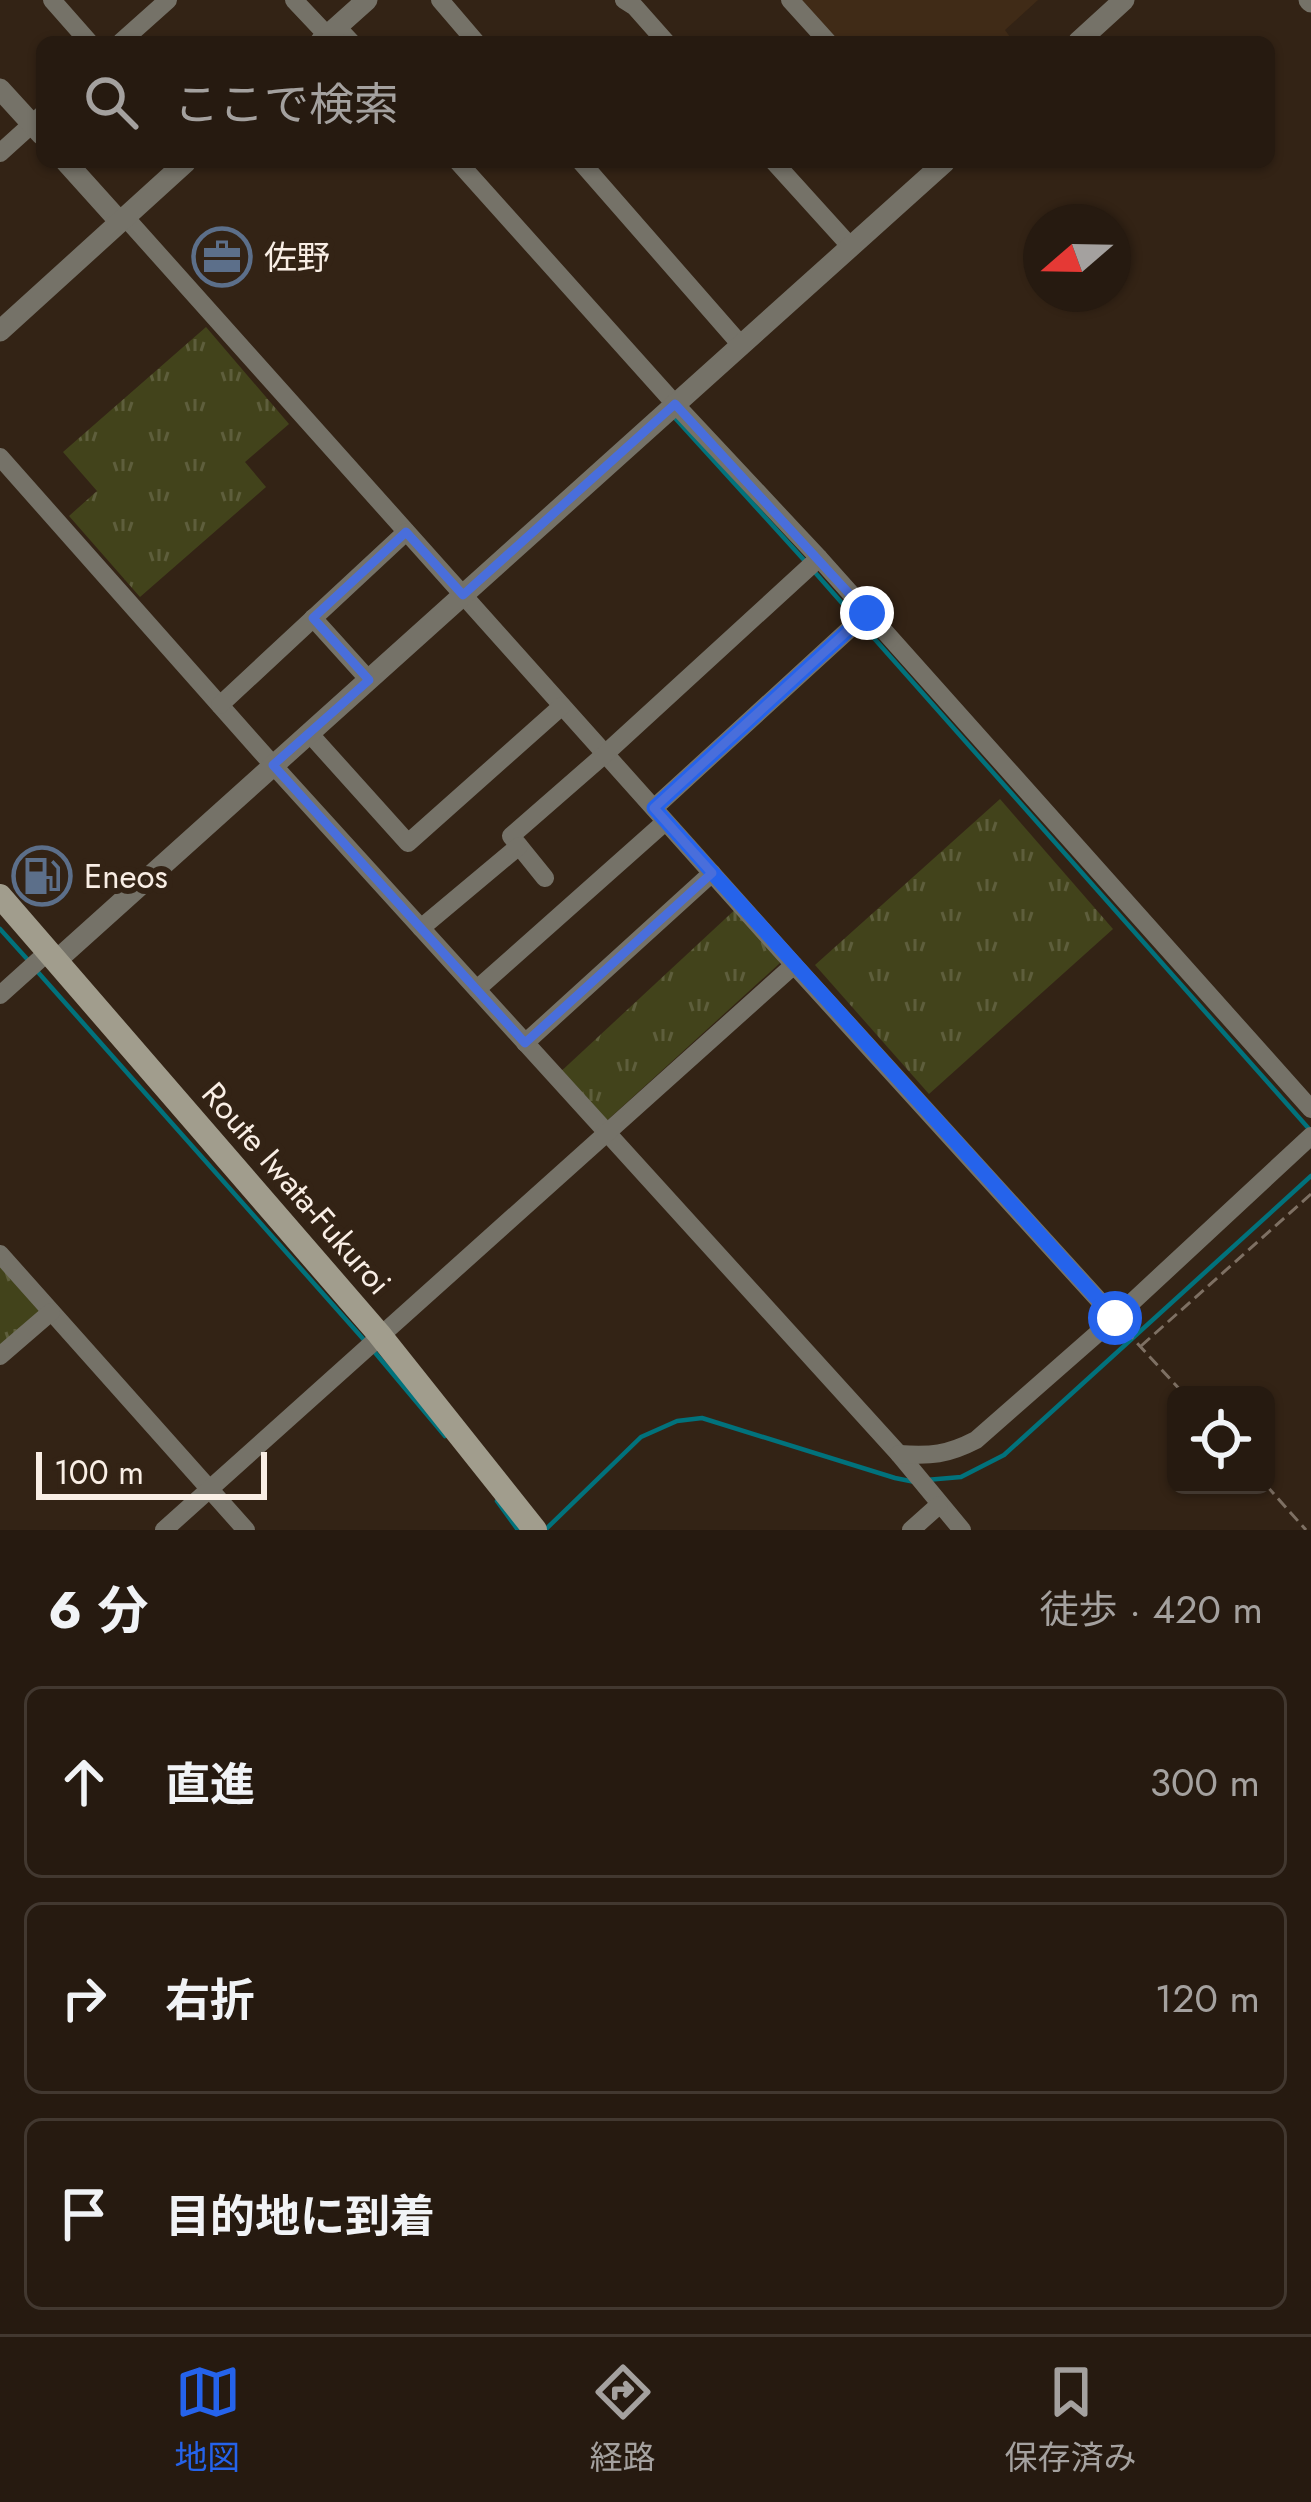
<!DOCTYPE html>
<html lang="ja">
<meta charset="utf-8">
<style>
body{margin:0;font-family:Jost,"Noto Sans JP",sans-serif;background:#2e2319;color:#f1f3f6}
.controls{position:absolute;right:36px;bottom:36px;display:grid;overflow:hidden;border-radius:18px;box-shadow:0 3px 9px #0004}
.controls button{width:108px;height:108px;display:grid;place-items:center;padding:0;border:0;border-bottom:3px solid #423830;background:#261a10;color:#f1f3f6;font:60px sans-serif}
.compass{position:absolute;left:1023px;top:204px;width:108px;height:108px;border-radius:50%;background:#261a10;box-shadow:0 3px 9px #0004;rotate:250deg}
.scale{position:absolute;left:36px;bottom:30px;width:231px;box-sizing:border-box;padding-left:12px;border:6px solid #f9eee5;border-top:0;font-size:33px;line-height:42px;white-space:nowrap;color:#f9eee5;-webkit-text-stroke:9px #332315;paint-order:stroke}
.stop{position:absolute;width:36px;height:36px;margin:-27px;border:9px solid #2563eb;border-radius:50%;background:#fff}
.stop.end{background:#2563eb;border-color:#fff;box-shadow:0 3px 12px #0008}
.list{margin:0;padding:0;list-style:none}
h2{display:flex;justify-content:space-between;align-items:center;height:156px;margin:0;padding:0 48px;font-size:51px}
h2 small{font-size:39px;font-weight:400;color:#a4a19f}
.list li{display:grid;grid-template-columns:78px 1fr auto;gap:36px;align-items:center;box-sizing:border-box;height:192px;margin:0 24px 24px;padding:0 24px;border:3px solid #423830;border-radius:18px}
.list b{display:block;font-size:45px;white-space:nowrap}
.list em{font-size:39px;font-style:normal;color:#a4a19f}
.icon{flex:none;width:66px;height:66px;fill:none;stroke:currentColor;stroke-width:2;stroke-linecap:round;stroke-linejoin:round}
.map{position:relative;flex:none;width:1311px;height:1530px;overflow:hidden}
.search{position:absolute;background:#261a10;box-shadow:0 3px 9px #0004;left:36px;right:36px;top:36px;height:132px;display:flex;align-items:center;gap:30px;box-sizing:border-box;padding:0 42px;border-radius:18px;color:#a4a19f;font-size:45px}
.sheet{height:804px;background:#261a10}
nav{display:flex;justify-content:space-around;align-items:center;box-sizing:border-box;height:168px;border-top:3px solid #423830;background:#261a10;font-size:33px;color:#a4a19f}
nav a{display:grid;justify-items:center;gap:6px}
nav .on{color:#2563eb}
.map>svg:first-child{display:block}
.built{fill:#402b17}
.grass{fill:url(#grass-tufts)}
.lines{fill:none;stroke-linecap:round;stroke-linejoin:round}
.stream{stroke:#01727c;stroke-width:4.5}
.path{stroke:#7e7063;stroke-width:3;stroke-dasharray:12 6;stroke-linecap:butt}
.minor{stroke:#757268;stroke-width:18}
.tertiary{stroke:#757268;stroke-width:21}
.secondary{stroke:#a19d8d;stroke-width:24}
.route{stroke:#2563eb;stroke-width:15}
.marked{fill:none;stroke:#496edb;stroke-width:9;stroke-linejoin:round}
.labels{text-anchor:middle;stroke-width:12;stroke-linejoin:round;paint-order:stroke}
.poi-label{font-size:33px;fill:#f9eee5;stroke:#332315;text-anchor:start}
.street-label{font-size:33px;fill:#f9eee5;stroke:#332315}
</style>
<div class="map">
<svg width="1311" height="1530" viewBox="0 0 1311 1530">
<defs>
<pattern id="grass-tufts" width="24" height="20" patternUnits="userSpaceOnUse" patternTransform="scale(3)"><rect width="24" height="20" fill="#42431b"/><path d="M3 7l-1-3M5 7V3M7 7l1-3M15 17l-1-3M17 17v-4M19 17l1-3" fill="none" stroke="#5e5e3c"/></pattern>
</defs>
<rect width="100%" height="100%" fill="#332315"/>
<!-- built -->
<polygon class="built" points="798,0 1038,0 1005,30 1010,37 1004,42 836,42"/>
<!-- grass -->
<g class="grass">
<polygon points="206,327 289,424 245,462 266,487 140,597 69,516 97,491 63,452"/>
<polygon points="1000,799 1113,929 929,1094 815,965"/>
<polygon points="740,905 780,963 601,1126 556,1076"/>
<polygon points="0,1262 42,1309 0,1347"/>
</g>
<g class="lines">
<!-- stream -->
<g class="stream">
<polyline points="675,418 804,560"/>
<polyline points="812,569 856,619"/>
<polyline points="864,627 1310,1130"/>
<polyline points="0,929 28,960"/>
<polyline points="36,970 365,1341"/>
<polyline points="372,1349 445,1436"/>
<polyline points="926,1480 961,1477 1004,1455 1311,1176"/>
<polyline points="497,1501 518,1530"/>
<polyline points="545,1530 641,1437 677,1421 702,1418 895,1478 915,1482"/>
</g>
<!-- path -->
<g class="path">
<polyline points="1125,1330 1185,1395"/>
<polyline points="1141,1346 1311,1194"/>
<polyline points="1266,1485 1306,1530"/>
</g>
<!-- minor -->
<g class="minor">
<polyline points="52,0 89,42"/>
<polyline points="294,0 327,35"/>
<polyline points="440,0 476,42"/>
<polyline points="624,0 635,7 666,42"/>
<polyline points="790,0 828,42"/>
<polyline points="337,27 351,42"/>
<polyline points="121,42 168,0"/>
<polyline points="0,153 42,115"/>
<polyline points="458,162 675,404 819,558 1311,1109"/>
<polyline points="581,162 741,345"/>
<polyline points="774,162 851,247"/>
<polyline points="125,217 794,965 1115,1318"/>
<polyline points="0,457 273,765 899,1454 962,1530"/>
<polyline points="313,618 369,680"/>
<polyline points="220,705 406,532"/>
<polyline points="309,733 408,843 562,706"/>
<polyline points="654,808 867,613"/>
<polyline points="545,878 511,836 605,754 819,558"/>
<polyline points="421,928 519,846"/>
<polyline points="477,989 665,822"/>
<polyline points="0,995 49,951"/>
<polyline points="525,1043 712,873"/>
<polyline points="0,1254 246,1530"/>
<polyline points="0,1356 51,1312"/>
<path d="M899 1454C931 1456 947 1455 976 1440L1115 1318 1311 1136"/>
<polyline points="164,1530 794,965"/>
<polyline points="911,1530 939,1505"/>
</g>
<!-- tertiary -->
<g class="tertiary">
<polyline points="1309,0 1311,2"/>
<polyline points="320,42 367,0"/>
<polyline points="1078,42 1124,0"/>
<polyline points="0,89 42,135"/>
<polyline points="66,162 120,222"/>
<polyline points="0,331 186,162"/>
<polyline points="57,960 945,162"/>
</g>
<!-- secondary -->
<polyline class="secondary" points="0,896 379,1334 535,1530"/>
</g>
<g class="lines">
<!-- route -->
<polyline class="route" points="867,613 654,808 1115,1318"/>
</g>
<!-- marked area -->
<path class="marked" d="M675 404 867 613 654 808 712 873 525 1043 273 765 369 680 313 618 406 532 463 595Z"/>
<!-- icons -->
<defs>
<symbol id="office-ring" viewBox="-11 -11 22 22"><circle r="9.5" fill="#332315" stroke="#5c6f8a" stroke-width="1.5"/><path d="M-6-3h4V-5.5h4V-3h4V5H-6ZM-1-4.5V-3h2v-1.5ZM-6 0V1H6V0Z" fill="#5c6f8a"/></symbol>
<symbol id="fuel-ring" viewBox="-11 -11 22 22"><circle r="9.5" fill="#332315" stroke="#5c6f8a" stroke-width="1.5"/><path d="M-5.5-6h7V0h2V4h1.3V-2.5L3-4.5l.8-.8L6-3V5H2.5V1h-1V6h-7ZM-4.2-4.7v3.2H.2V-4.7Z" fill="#5c6f8a"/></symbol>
</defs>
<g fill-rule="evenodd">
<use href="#office-ring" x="189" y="224" width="66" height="66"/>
<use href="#fuel-ring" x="9" y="843" width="66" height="66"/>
</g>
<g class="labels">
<!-- poi labels -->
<g class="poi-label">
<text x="264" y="269">佐野</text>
<text x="84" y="888">Eneos</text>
</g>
<!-- street labels -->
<g class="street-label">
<text transform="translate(297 1188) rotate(49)" y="12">Route Iwata-Fukuroi</text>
</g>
</g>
</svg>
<div class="controls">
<button><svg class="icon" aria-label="locate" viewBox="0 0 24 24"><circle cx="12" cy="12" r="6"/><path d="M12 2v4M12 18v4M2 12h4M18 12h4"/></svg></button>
</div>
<svg class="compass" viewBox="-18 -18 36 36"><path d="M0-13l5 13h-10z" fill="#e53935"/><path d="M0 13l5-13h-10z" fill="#a4a19f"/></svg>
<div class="scale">100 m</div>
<div class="stop" style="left:1115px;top:1318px"></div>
<div class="stop end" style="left:867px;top:613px"></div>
<div class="search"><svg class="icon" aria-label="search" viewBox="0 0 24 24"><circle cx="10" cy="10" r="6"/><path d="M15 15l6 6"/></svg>ここで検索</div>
</div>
<section class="sheet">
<h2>6 分<small>徒歩 · 420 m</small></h2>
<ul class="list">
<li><svg class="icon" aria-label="ahead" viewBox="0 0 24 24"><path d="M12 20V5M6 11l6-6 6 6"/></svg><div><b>直進</b></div><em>300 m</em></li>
<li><svg class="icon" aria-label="right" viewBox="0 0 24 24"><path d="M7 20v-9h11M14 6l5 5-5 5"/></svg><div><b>右折</b></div><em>120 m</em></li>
<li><svg class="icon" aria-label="arrive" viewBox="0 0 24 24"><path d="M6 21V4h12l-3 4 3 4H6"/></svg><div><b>目的地に到着</b></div></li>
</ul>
</section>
<nav>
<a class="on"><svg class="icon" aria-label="map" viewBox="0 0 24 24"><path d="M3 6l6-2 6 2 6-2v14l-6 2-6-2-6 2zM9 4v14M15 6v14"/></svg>地図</a>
<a><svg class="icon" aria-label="directions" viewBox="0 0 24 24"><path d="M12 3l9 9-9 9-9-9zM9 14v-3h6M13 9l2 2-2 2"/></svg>経路</a>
<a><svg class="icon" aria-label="saved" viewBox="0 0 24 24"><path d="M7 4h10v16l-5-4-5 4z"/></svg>保存済み</a>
</nav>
